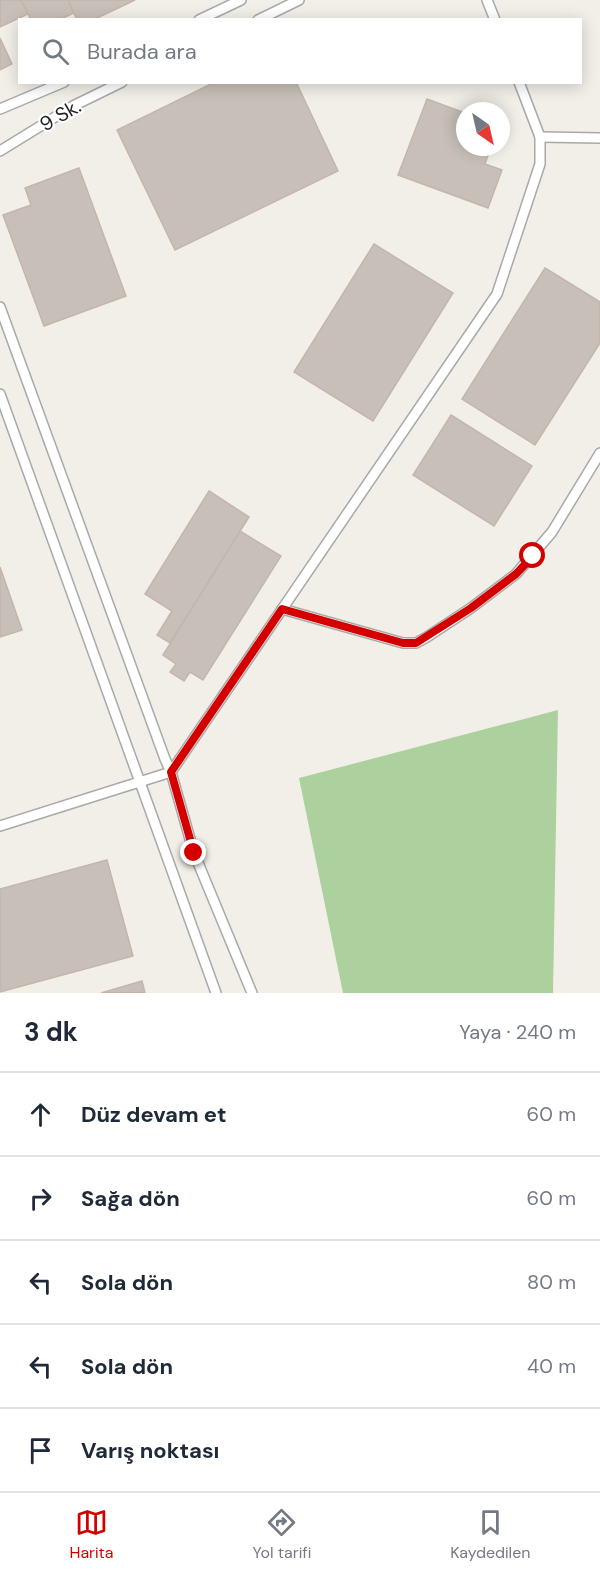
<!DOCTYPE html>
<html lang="tr">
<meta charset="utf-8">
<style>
body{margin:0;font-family:"DM Sans",sans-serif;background:#f6f6f7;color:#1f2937}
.compass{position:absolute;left:456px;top:102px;width:54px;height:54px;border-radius:50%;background:#fff;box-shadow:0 3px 15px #0003;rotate:146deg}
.stop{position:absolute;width:18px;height:18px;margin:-14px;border:4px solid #d40000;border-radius:50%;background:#fff}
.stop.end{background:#d40000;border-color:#fff;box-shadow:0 2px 6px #0008}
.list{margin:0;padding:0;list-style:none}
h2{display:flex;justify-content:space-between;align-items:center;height:78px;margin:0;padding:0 24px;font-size:26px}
h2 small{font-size:20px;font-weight:400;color:#747a83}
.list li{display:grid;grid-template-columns:39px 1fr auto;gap:18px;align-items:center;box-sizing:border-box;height:84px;padding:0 24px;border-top:2px solid #e0e1e3}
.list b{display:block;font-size:22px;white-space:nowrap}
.list em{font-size:20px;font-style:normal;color:#747a83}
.icon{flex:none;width:33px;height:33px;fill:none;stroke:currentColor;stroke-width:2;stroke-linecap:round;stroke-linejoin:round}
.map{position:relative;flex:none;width:600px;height:993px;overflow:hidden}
.search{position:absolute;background:#fff;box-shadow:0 3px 15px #0003;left:18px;right:18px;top:18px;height:66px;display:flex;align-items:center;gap:15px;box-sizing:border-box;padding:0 21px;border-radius:0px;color:#747a83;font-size:22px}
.sheet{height:498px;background:#fff}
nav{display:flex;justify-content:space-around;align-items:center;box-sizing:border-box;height:84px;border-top:2px solid #e0e1e3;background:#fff;font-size:16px;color:#747a83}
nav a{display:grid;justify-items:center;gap:3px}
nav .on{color:#d40000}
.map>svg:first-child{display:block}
.forest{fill:#add19e}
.building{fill:#c7bfb8;stroke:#c4b6ab;stroke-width:1.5}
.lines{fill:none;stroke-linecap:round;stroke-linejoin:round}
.service-casing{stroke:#a9a9a9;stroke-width:12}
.service{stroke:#fff;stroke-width:9}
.route{stroke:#d40000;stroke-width:8}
.labels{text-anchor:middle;stroke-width:4.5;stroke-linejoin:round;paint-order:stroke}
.street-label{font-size:20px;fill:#222;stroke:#fff}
</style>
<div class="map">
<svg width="600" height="993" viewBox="0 0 600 993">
<rect width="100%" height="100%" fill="#f2efe9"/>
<!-- forest -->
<polygon class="forest" points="558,710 553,993 343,993 299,778"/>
<!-- building -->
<g class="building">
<polygon points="0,0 21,0 28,14 0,27"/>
<polygon points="21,0 68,0 74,13 59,20 31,20"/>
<polygon points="68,0 135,0 93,20 77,20"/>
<polygon points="0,38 12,64 0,70"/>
<polygon points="215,82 296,82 338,171 175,250 117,130"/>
<polygon points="427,99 465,113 465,147 491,147 485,164 502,170 488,208 398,175"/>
<polygon points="79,168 126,296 44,326 3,215 31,205 25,188"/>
<polygon points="374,244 453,293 373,421 294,372"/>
<polygon points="545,268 600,302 600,343 535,445 462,399"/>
<polygon points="451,415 532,466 494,526 413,475"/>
<polygon points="209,491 249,517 170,643 157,635 172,611 145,594"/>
<polygon points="240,531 281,556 203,680 190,672 184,681 170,672 176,664 163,655"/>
<polygon points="0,567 22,630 0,637"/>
<polygon points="107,860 133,956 0,992 0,889"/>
<polygon points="142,981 145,993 101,993"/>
</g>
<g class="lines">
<defs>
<g id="service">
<polyline points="487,0 495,20"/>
<polyline points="199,20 241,0"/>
<polyline points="258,20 299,0"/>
<polyline points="0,109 64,82"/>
<polyline points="540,137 600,138"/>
<polyline points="0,151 73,106 122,82"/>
<polyline points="0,307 165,759 171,772 194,853 252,993"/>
<polyline points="0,394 216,993"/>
<polyline points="282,609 403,643 416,643 427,637 471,608 516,574 552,532 600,453"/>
<polyline points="0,826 171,772 497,294 540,164 540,137 519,82"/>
</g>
</defs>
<!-- service casing -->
<use href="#service" class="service-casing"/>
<!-- service -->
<use href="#service" class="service"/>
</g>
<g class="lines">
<!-- route -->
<polyline class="route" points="194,853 171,772 282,609 403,643 416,643 471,608 516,574 533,556"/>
</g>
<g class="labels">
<!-- street labels -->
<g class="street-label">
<text transform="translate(60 115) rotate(-30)" y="7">9 Sk.</text>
</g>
</g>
</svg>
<svg class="compass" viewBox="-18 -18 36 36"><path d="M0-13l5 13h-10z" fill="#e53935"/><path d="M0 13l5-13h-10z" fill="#747a83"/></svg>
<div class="stop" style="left:533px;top:556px"></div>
<div class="stop end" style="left:194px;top:853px"></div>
<div class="search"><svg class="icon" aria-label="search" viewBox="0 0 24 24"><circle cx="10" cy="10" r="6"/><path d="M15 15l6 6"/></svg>Burada ara</div>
</div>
<section class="sheet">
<h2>3 dk<small>Yaya · 240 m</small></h2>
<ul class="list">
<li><svg class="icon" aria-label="ahead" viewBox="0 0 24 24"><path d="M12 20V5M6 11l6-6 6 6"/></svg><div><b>Düz devam et</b></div><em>60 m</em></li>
<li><svg class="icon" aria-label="right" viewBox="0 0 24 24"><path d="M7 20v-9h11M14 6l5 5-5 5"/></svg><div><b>Sağa dön</b></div><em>60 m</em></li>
<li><svg class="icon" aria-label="left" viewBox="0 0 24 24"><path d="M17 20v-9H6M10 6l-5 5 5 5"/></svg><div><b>Sola dön</b></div><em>80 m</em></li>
<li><svg class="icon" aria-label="left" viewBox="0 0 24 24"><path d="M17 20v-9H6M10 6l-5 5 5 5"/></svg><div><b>Sola dön</b></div><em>40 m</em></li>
<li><svg class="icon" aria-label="arrive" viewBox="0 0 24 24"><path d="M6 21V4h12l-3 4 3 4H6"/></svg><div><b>Varış noktası</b></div></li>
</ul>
</section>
<nav>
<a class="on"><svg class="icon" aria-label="map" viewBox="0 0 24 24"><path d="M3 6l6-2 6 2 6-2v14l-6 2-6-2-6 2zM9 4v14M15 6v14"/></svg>Harita</a>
<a><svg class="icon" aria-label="directions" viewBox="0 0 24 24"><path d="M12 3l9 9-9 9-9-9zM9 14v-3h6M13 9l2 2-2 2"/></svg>Yol tarifi</a>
<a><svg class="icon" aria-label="saved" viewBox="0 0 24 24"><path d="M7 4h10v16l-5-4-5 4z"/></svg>Kaydedilen</a>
</nav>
